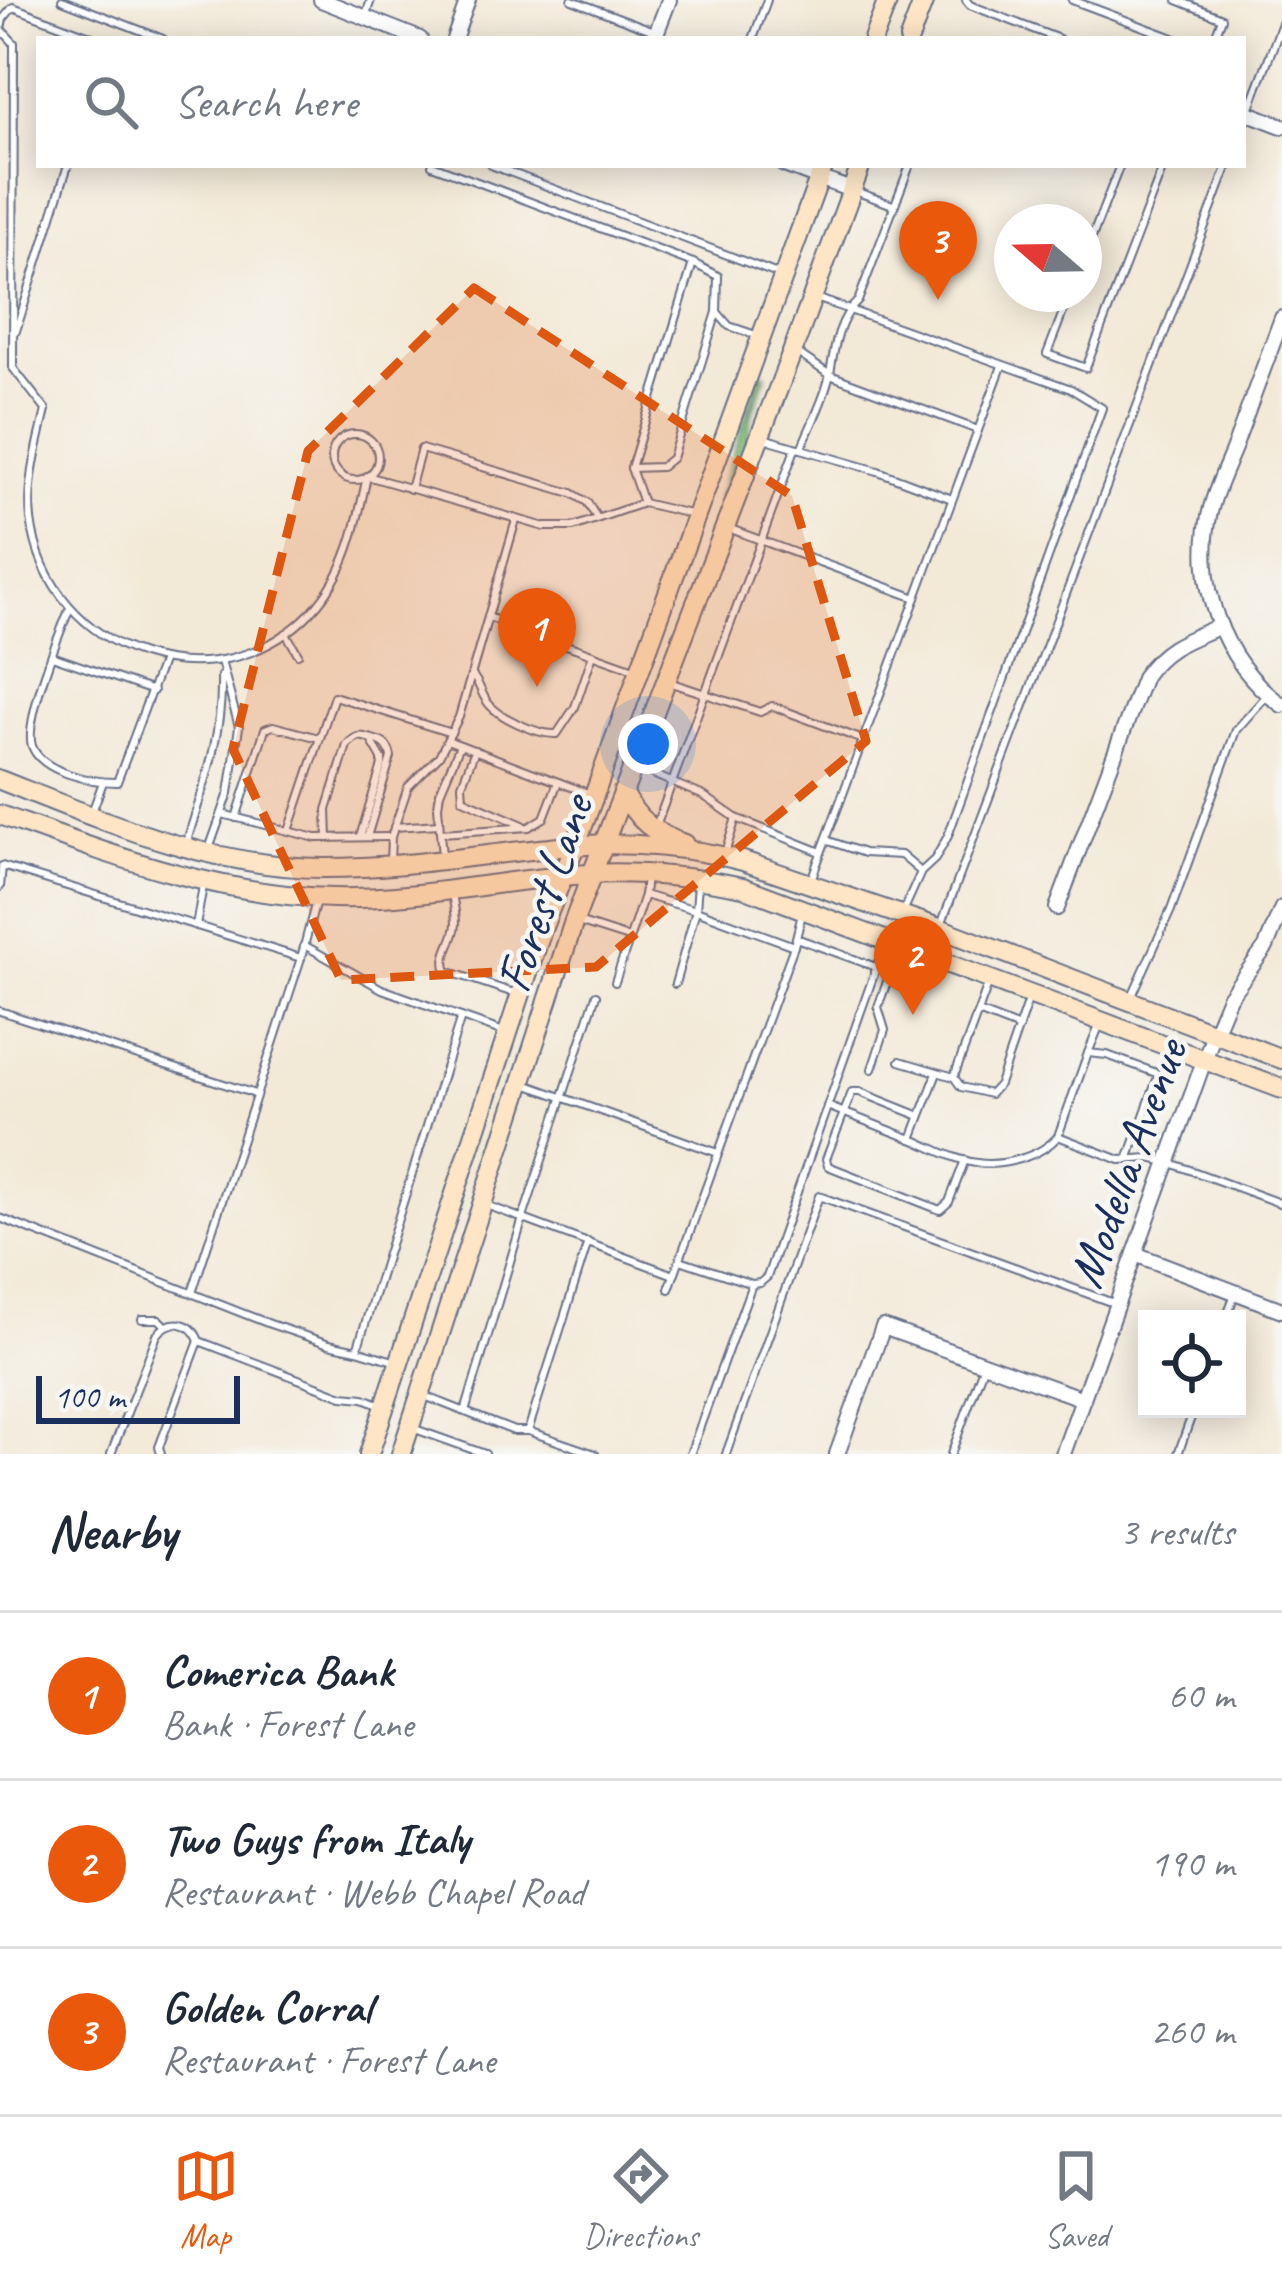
<!DOCTYPE html>
<meta charset="utf-8">
<style>
body{margin:0;font-family:Caveat,sans-serif;background:#f6f6f7;color:#1f2937}
.controls{position:absolute;right:36px;bottom:36px;display:grid;overflow:hidden;border-radius:0px;box-shadow:0 6px 30px #0003}
.controls button{width:108px;height:108px;display:grid;place-items:center;padding:0;border:0;border-bottom:3px solid #e0e1e3;background:#fff;color:#1f2937;font:60px sans-serif}
.compass{position:absolute;left:994px;top:204px;width:108px;height:108px;border-radius:50%;background:#fff;box-shadow:0 6px 30px #0003;rotate:290deg}
.scale{position:absolute;left:36px;bottom:30px;width:204px;box-sizing:border-box;padding-left:12px;border:6px solid #1b2f5e;border-top:0;font-size:33px;line-height:42px;white-space:nowrap;color:#1b2f5e;-webkit-text-stroke:9px #f6f6f2;paint-order:stroke}
.you{position:absolute;left:648px;top:744px;width:42px;height:42px;margin:-30px;border:9px solid #fff;border-radius:50%;background:#1a73e8;box-shadow:0 0 0 18px #1a73e833}
.badge{display:grid;place-items:center;width:78px;height:78px;border-radius:50%;background:#ea580c;color:#fff;font-size:39px;font-weight:700}
.pin{position:absolute;translate:-50% -99px;filter:drop-shadow(0 3px 6px #0008)}
.pin::after{content:'';position:absolute;top:63px;width:42px;height:36px;background:inherit;clip-path:polygon(0 0,100% 0,50% 100%)}
.list{margin:0;padding:0;list-style:none}
h2{display:flex;justify-content:space-between;align-items:center;height:156px;margin:0;padding:0 48px;font-size:51px}
h2 small{font-size:39px;font-weight:400;color:#747a83}
.list li{display:grid;grid-template-columns:78px 1fr auto;gap:36px;align-items:center;box-sizing:border-box;height:168px;padding:0 48px;border-top:3px solid #e0e1e3}
.list b{display:block;font-size:45px;white-space:nowrap}
.list p{margin:0;font-size:39px;white-space:nowrap;color:#747a83}
.list em{font-size:39px;font-style:normal;color:#747a83}
.icon{flex:none;width:66px;height:66px;fill:none;stroke:currentColor;stroke-width:2;stroke-linecap:round;stroke-linejoin:round}
.map{position:relative;flex:none;width:1282px;height:1454px;overflow:hidden}
.search{position:absolute;background:#fff;box-shadow:0 6px 30px #0003;left:36px;right:36px;top:36px;height:132px;display:flex;align-items:center;gap:30px;box-sizing:border-box;padding:0 42px;border-radius:0px;color:#747a83;font-size:45px}
.sheet{height:660px;background:#fff}
nav{display:flex;justify-content:space-around;align-items:center;box-sizing:border-box;height:168px;border-top:3px solid #e0e1e3;background:#fff;font-size:33px;color:#747a83}
nav a{display:grid;justify-items:center;gap:6px}
nav .on{color:#ea580c}
.map>svg:first-child{display:block}
.green{fill:#92cf84;stroke:#567f71;stroke-width:3}
.lines{fill:none;stroke-linecap:round;stroke-linejoin:round}
.service-casing{stroke:#677088;stroke-width:10}
.minor-casing{stroke:#677088;stroke-width:18}
.secondary-casing{stroke:#677088;stroke-width:22}
.service{stroke:#fff;stroke-width:6}
.minor{stroke:#fff;stroke-width:14}
.secondary{stroke:#fde5c5;stroke-width:18}
.marked{fill:#de5710;fill-opacity:0.2;stroke:#de5710;stroke-width:9;stroke-dasharray:24 15;stroke-linejoin:round}
.labels{text-anchor:middle;stroke-width:9;stroke-linejoin:round;paint-order:stroke}
.street-label{font-size:51px;fill:#1b2f5e;stroke:#f6f6f2}
</style>
<div class="map">
<svg width="1282" height="1454" viewBox="0 0 1282 1454">
<rect width="100%" height="100%" fill="#f6f6f2"/>
<filter id="ink" filterUnits="userSpaceOnUse"><feTurbulence type="fractalNoise" baseFrequency=".00833" numOctaves="2"/><feDisplacementMap in="SourceGraphic" scale="24" xChannelSelector="R" yChannelSelector="G"/><feConvolveMatrix kernelMatrix="1 2 1 2 8 2 1 2 1" color-interpolation-filters="sRGB"/></filter>
<filter id="wash" filterUnits="userSpaceOnUse"><feTurbulence type="fractalNoise" baseFrequency=".004" numOctaves="4" result="noise"/><feDisplacementMap in="SourceGraphic" scale="48" xChannelSelector="R" yChannelSelector="G"/><feGaussianBlur stdDeviation="2.7" result="paint"/><feColorMatrix in="noise" values="0 0 0 0 0 0 0 0 0 0 0 0 0 0 0 0 0 1.4 0 .05"/><feComposite in="paint" operator="in"/></filter>
<g filter="url(#wash)">
<rect width="100%" height="100%" fill="#f3e9d7"/>
<!-- green -->
<polygon class="green" points="760,372 766,375 752,411 747,443 724,502 719,500"/>
</g>
<g filter="url(#ink)">
<g class="lines">
<defs>
<g id="service">
<polyline points="62,0 163,39"/>
<polyline points="572,0 657,32"/>
<polyline points="966,0 970,5 1059,39"/>
<polyline points="1072,0 1176,39"/>
<polyline points="1177,0 1222,18 1214,39"/>
<polyline points="366,14 371,0"/>
<path d="M98 39 13 7 3 19 1 29 14 43 13 368 46 410C38 445 27 483 31 519 48 656 218 711 312 611 347 574 357 525 367 476L545 527H573L643 503 690 514"/>
<polyline points="753,39 767,0"/>
<polyline points="1243,126 1282,23"/>
<polyline points="432,165 693,263 631,468 643,503"/>
<polyline points="491,165 780,275"/>
<polyline points="855,191 893,205"/>
<polyline points="1084,258 1120,165"/>
<polyline points="693,263 718,276 717,312 729,326 756,335"/>
<polyline points="1070,294 1047,354 1086,368 1164,165"/>
<polyline points="816,298 1071,389 1102,408 948,836 935,859 921,872 903,912"/>
<polyline points="16,331 68,165"/>
<polyline points="796,352 830,375 978,430"/>
<circle cx="355" cy="457" r="23"/>
<polyline points="763,438 878,471 952,499"/>
<path d="M801 449C810 426 825 399 830 374 834 349 838 319 858 301L910 165"/>
<polyline points="631,468 661,467 672,458 717,312"/>
<polyline points="410,489 421,449 572,493 587,502 597,518"/>
<polyline points="728,528 916,598"/>
<path d="M70 608C59 634 24 721 32 746 42 773 92 782 117 782L162 662"/>
<polyline points="488,617 637,670"/>
<polyline points="286,633 298,654"/>
<polyline points="52,656 153,691"/>
<path d="M472 675C480 684 480 691 486 700 496 717 538 735 557 734L575 707 593 654"/>
<polyline points="669,682 760,712 772,706 863,740"/>
<polyline points="447,740 590,794"/>
<polyline points="475,750 462,784 463,799 523,825"/>
<polyline points="636,767 704,796 736,818"/>
<polyline points="92,812 103,782"/>
<polyline points="222,814 316,838 389,837"/>
<polyline points="236,818 265,729 273,726 319,738"/>
<polyline points="394,827 439,824"/>
<polyline points="655,829 795,449"/>
<polyline points="289,831 334,696 451,733"/>
<polyline points="441,833 529,827 544,818 558,782"/>
<path d="M367 837 391 757C389 744 382 741 369 738"/>
<path d="M328 838 327 810 347 745C355 736 361 734 371 740L382 759V765L360 837"/>
<polyline points="826,840 864,853 901,855 921,872"/>
<path d="M186 844C203 789 223 735 221 676"/>
<polyline points="209,849 229,793 239,727 221,661"/>
<polyline points="725,853 736,818 821,852"/>
<polyline points="442,857 438,806 440,792 460,745"/>
<polyline points="390,862 391,837 408,787 439,756 459,717 516,520"/>
<polyline points="811,880 1002,366"/>
<polyline points="0,887 2,866 301,958"/>
<path d="M452 894C454 904 456 915 456 924 455 942 440 955 447 971L517 994"/>
<polyline points="644,895 696,910 794,946"/>
<polyline points="578,922 628,938"/>
<polyline points="941,925 1228,165"/>
<polyline points="196,926 203,886"/>
<polyline points="796,938 876,967"/>
<polyline points="304,945 382,989 461,1017"/>
<polyline points="615,982 644,895 646,876"/>
<polyline points="675,984 696,910 698,883"/>
<polyline points="1132,996 1171,910 1236,730 1267,695"/>
<polyline points="0,1011 255,1094"/>
<polyline points="978,1012 1019,1028"/>
<polyline points="1100,1024 1088,1053 1107,1055 1159,1074 1128,1160"/>
<polyline points="900,1061 954,1077 961,1087 990,1094 999,1084 1029,997"/>
<polyline points="872,1069 885,1030 878,1007 888,979 904,973 912,953"/>
<path d="M937 1073 912 1139C932 1147 956 1161 977 1163 1003 1167 1042 1156 1058 1136L1088 1053"/>
<polyline points="954,1077 989,982"/>
<polyline points="525,1084 718,1153"/>
<polyline points="827,1106 912,1139"/>
<polyline points="920,1116 860,1092 852,1092 826,1159 828,1166 940,1210 949,1202 965,1160"/>
<polyline points="1058,1136 1120,1160 1149,1158 1168,1162 1282,1204"/>
<polyline points="486,1205 674,1275"/>
<polyline points="0,1218 270,1324 329,1344 357,1350"/>
<polyline points="680,1260 752,1284 690,1454"/>
<polyline points="752,1284 760,1283 767,1277 884,946"/>
<polyline points="669,1289 794,946 802,914"/>
<polyline points="192,1293 301,958 316,901"/>
<polyline points="142,1319 159,1319 165,1325"/>
<polyline points="1226,1319 1234,1296"/>
<polyline points="397,1362 357,1350 461,1017 504,1032"/>
<polyline points="422,1395 514,1431 528,1431 595,1454"/>
<polyline points="465,1412 523,1218 596,995"/>
<polyline points="415,1429 485,1454"/>
<polyline points="528,1431 588,1242"/>
<path d="M111 1454 157 1335C170 1318 191 1320 199 1341L343 1396 364 1398 379 1404"/>
<polyline points="161,1454 159,1447 199,1341"/>
<polyline points="726,1454 819,1196 1116,1304"/>
<polyline points="951,1454 983,1367"/>
<polyline points="1178,1454 1194,1409"/>
</g>
<g id="minor">
<polyline points="321,0 420,39"/>
<polyline points="454,39 468,0"/>
<polyline points="654,39 669,0"/>
<polyline points="1248,113 1282,126"/>
<polyline points="784,165 851,190"/>
<path d="M1282 318C1266 361 1250 404 1234 448 1226 468 1216 488 1211 508 1192 579 1222 664 1282 705"/>
<path d="M1057 908 1144 676C1165 646 1188 640 1220 626"/>
<polyline points="1135,1254 1282,1310"/>
<polyline points="837,1454 883,1327 1083,1399"/>
<polyline points="1063,1454 1214,1033 1229,997 1266,947 1282,908"/>
</g>
<g id="secondary">
<polyline points="873,39 888,0"/>
<polyline points="909,39 924,0"/>
<path d="M0 780C104 821 211 868 325 868 407 868 488 853 571 846 627 841 689 847 743 861L939 928 1282 1059"/>
<path d="M623 791C635 819 655 834 684 844"/>
<path d="M0 815C109 854 217 896 335 898 419 900 504 879 589 874 641 871 692 877 743 887L1282 1089"/>
<polyline points="369,1454 543,927 584,823 824,165"/>
<polyline points="401,1454 574,921 793,350 861,165"/>
</g>
</defs>
<!-- service casing -->
<use href="#service" class="service-casing"/>
<!-- minor casing -->
<use href="#minor" class="minor-casing"/>
<!-- secondary casing -->
<use href="#secondary" class="secondary-casing"/>
<!-- service -->
<use href="#service" class="service"/>
<!-- minor -->
<use href="#minor" class="minor"/>
<!-- secondary -->
<use href="#secondary" class="secondary"/>
</g>
</g>
<!-- marked area -->
<path class="marked" d="M474 288 792 496 866 741 596 967 341 980 233 749 308 451Z"/>
<g class="labels">
<!-- street labels -->
<g class="street-label">
<text transform="translate(543 893) rotate(-71)" y="18">Forest Lane</text>
<text transform="translate(1126 1163) rotate(-70)" y="18">Modella Avenue</text>
</g>
</g>
</svg>
<div class="controls">
<button><svg class="icon" aria-label="locate" viewBox="0 0 24 24"><circle cx="12" cy="12" r="6"/><path d="M12 2v4M12 18v4M2 12h4M18 12h4"/></svg></button>
</div>
<svg class="compass" viewBox="-18 -18 36 36"><path d="M0-13l5 13h-10z" fill="#e53935"/><path d="M0 13l5-13h-10z" fill="#747a83"/></svg>
<div class="scale">100 m</div>
<div class="you"></div>
<div class="pin badge" style="left:537px;top:687px">1</div>
<div class="pin badge" style="left:913px;top:1015px">2</div>
<div class="pin badge" style="left:938px;top:300px">3</div>
<div class="search"><svg class="icon" aria-label="search" viewBox="0 0 24 24"><circle cx="10" cy="10" r="6"/><path d="M15 15l6 6"/></svg>Search here</div>
</div>
<section class="sheet">
<h2>Nearby<small>3 results</small></h2>
<ul class="list">
<li><span class="badge">1</span><div><b>Comerica Bank</b><p>Bank · Forest Lane</p></div><em>60 m</em></li>
<li><span class="badge">2</span><div><b>Two Guys from Italy</b><p>Restaurant · Webb Chapel Road</p></div><em>190 m</em></li>
<li><span class="badge">3</span><div><b>Golden Corral</b><p>Restaurant · Forest Lane</p></div><em>260 m</em></li>
</ul>
</section>
<nav>
<a class="on"><svg class="icon" aria-label="map" viewBox="0 0 24 24"><path d="M3 6l6-2 6 2 6-2v14l-6 2-6-2-6 2zM9 4v14M15 6v14"/></svg>Map</a>
<a><svg class="icon" aria-label="directions" viewBox="0 0 24 24"><path d="M12 3l9 9-9 9-9-9zM9 14v-3h6M13 9l2 2-2 2"/></svg>Directions</a>
<a><svg class="icon" aria-label="saved" viewBox="0 0 24 24"><path d="M7 4h10v16l-5-4-5 4z"/></svg>Saved</a>
</nav>
